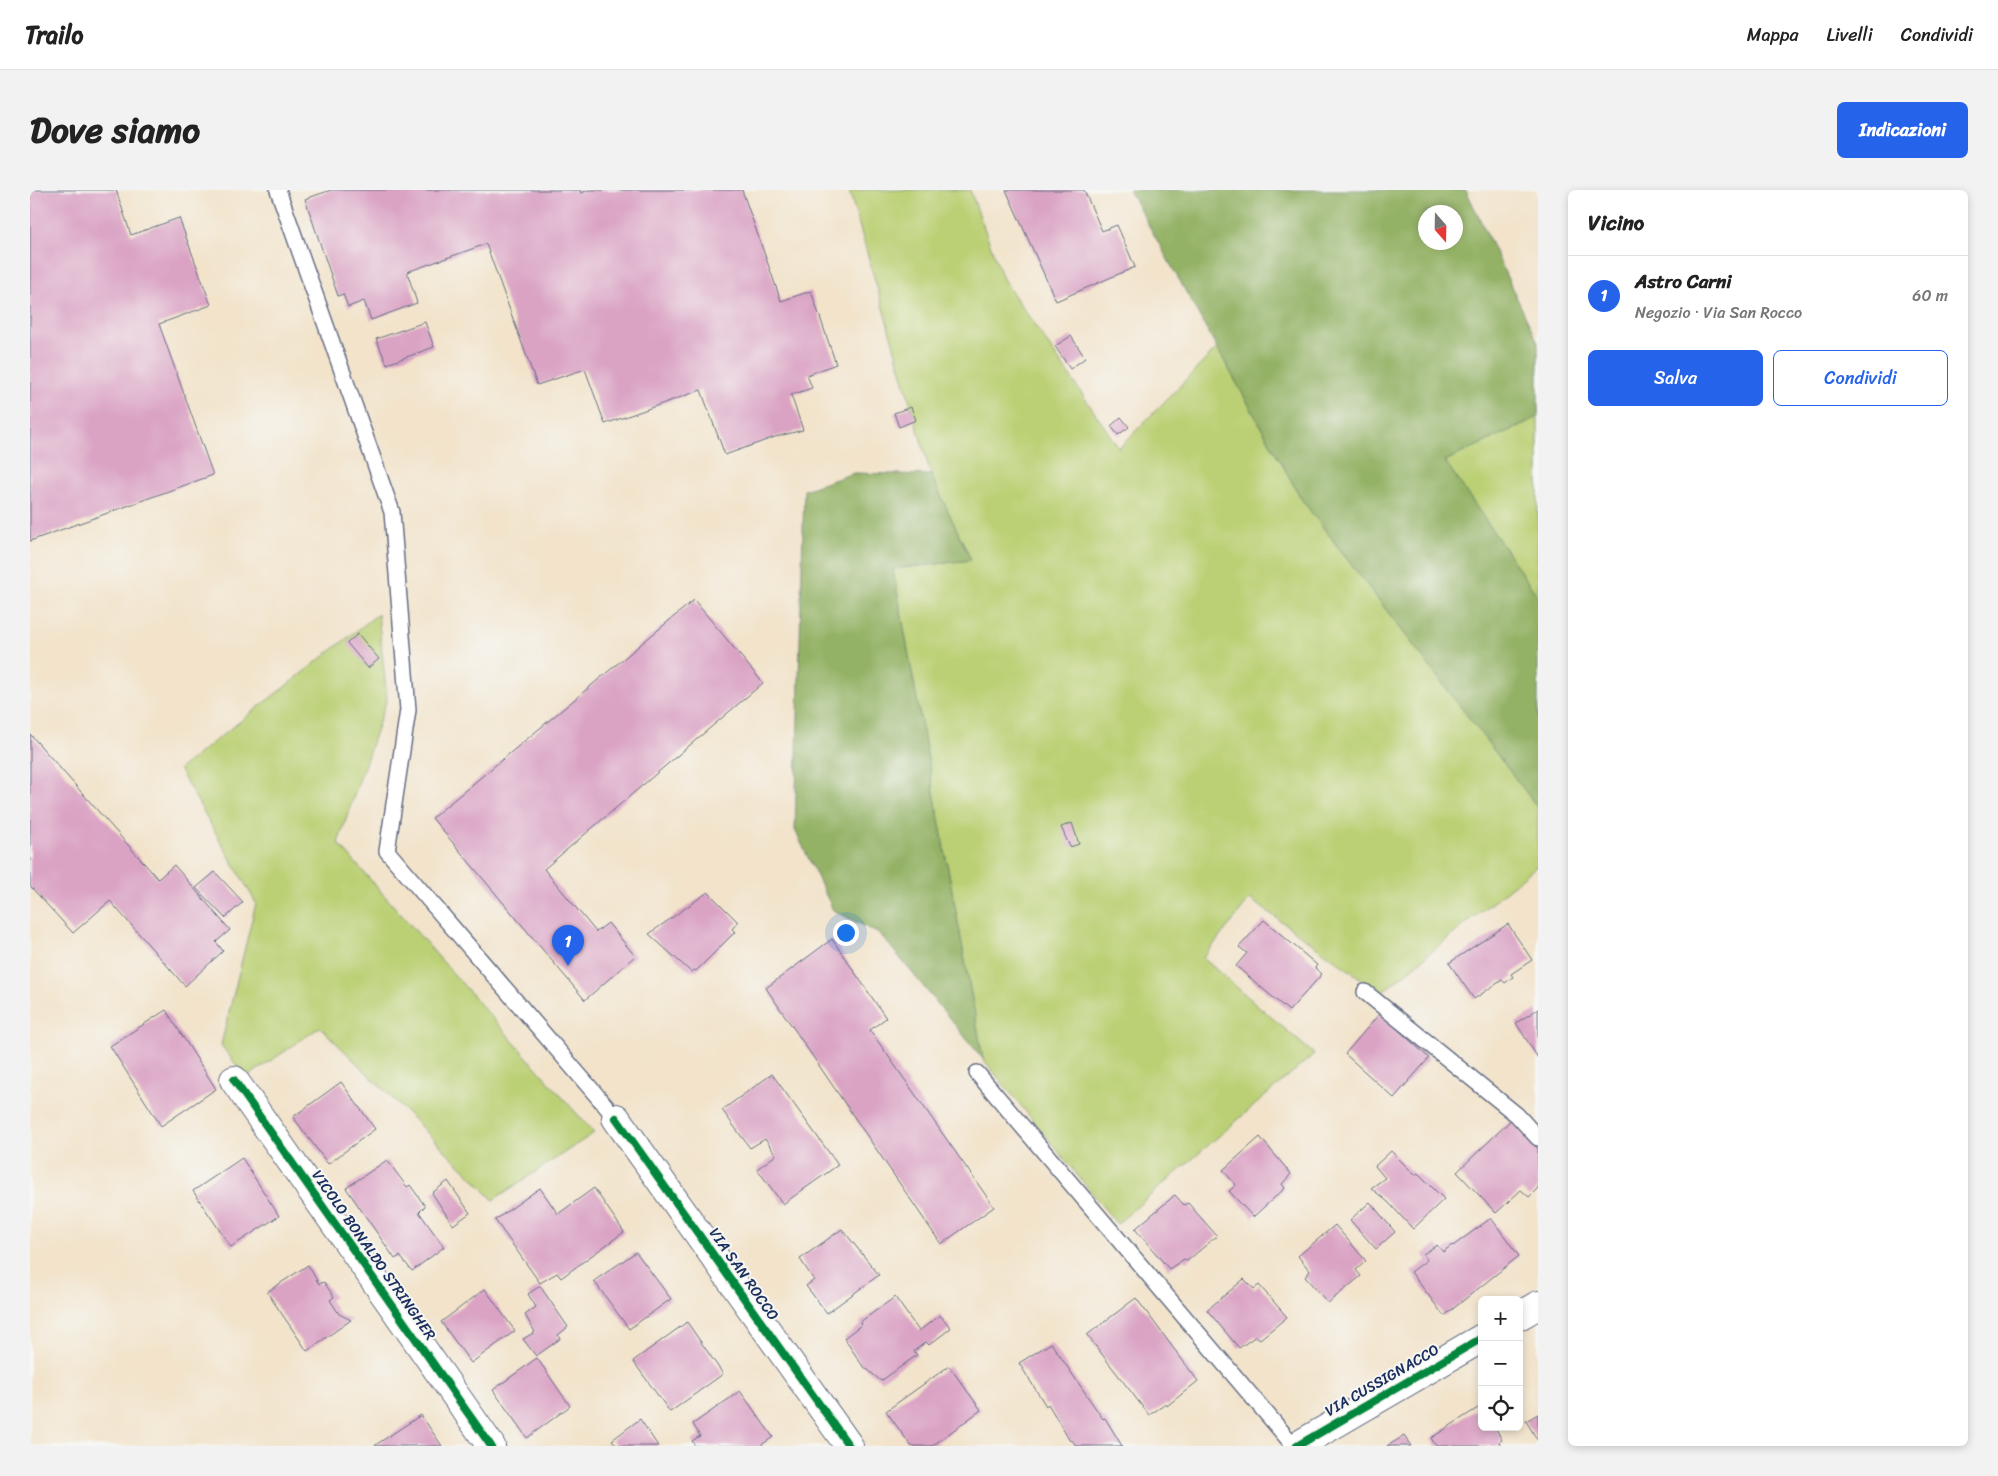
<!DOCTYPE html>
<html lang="it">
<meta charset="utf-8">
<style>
body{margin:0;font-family:Sriracha,sans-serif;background:#f2f2f2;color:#222}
.controls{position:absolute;right:15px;bottom:15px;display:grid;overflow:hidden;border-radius:8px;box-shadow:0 2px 8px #0003}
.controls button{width:45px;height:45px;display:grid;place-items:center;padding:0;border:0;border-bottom:1px solid #e0e0e0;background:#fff;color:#222;font:25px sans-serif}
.compass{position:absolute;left:1388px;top:15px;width:45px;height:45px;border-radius:50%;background:#fff;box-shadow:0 2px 8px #0003;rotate:160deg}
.you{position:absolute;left:815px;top:742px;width:18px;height:18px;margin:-12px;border:4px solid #fff;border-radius:50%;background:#1a73e8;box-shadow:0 0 0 8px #1a73e833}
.badge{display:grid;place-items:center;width:32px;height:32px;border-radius:50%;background:#2563eb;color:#fff;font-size:16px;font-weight:700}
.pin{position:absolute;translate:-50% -41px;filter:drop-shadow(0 1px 2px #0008)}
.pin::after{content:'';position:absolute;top:26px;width:18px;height:15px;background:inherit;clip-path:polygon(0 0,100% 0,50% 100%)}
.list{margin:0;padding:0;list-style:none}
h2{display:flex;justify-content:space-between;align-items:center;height:65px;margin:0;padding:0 20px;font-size:21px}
h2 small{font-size:16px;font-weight:400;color:#767676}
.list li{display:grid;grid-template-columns:32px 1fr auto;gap:15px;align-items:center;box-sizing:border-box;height:80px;padding:0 20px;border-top:1px solid #e0e0e0}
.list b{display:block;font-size:19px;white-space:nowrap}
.list p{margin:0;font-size:16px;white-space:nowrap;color:#767676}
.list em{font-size:16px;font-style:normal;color:#767676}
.actions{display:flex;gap:10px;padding:15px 20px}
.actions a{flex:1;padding:11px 0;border:1px solid #2563eb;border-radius:8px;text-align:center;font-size:18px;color:#2563eb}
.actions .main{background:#2563eb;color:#fff}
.icon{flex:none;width:28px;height:28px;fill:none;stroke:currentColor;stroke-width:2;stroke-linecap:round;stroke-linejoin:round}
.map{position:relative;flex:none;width:1508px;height:1256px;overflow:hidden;border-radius:8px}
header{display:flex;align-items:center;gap:30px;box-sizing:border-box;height:70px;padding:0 25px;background:#fff;border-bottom:1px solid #e0e0e0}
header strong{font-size:24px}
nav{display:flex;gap:28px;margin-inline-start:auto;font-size:18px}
.intro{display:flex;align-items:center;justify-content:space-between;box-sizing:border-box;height:120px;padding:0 30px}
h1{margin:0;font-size:35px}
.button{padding:12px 22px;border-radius:8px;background:#2563eb;color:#fff;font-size:18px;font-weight:700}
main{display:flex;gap:30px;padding:0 30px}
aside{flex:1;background:#fff;border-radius:8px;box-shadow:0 2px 8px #0003}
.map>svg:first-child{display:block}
.green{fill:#bbd074;stroke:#6b8069}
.forest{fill:#94b266;stroke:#587062;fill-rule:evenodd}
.building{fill:#daa3c4}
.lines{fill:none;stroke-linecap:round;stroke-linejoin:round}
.service-casing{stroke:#666e84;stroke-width:18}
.minor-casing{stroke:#666e84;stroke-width:30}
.service{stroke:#fff;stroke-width:15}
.minor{stroke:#fff;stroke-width:28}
.cycleway-casing{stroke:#f6f6f2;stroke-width:11}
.cycleway{stroke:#00873e;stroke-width:8}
.labels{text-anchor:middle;stroke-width:4;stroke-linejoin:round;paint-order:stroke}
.street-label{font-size:15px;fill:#1b2f5e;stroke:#f6f6f2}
</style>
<header>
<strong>Trailo</strong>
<nav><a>Mappa</a><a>Livelli</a><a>Condividi</a></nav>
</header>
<div class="intro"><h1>Dove siamo</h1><a class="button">Indicazioni</a></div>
<main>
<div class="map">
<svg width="1508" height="1256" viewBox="0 0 1508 1256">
<rect width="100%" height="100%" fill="#f6f6f2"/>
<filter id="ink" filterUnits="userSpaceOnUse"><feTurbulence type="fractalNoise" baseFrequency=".02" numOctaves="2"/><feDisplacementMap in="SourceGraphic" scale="10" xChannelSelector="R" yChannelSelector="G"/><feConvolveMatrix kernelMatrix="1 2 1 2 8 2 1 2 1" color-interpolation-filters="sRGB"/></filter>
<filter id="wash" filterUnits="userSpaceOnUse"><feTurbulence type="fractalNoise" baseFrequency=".0096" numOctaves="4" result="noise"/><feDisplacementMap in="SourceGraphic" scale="20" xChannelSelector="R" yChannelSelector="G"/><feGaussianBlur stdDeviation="1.12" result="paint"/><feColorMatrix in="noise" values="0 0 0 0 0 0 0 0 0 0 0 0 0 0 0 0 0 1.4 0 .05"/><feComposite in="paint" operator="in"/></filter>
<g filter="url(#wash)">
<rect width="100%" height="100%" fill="#f2e3ca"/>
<!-- green -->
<g class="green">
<polygon points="819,0 940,0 973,89 1089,258 1187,158 1272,310 1508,618 1508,675 1351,803 1220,709 1173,768 1284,864 1087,1034 953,869 863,379 941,370 901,285"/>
<polygon points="1508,227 1508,407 1415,271"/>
<polygon points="348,424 357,509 308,653 564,943 463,1010 441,986 290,837 216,888 191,855 226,713 149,579"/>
</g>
<!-- forest -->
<g class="forest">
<path d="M1099 0H1436L1508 153V227L1415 271 1508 407V618L1272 310ZM1396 22H1426V52H1396Z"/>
<polygon points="824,283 901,285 941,370 863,379 953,869 851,745 803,720 765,640 774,300"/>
</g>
<g id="blocks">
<!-- building -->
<g class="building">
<polygon points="0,0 86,0 101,45 149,28 181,115 129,134 183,285 0,351"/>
<polygon points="301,0 550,0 551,3 559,0 712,0 751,111 781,101 806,174 777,185 782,198 761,205 773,240 745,247 695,265 671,200 575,234 555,179 507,195 456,54 377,82 387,113 341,130 334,111 318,117 313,104 308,106 275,9"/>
<polygon points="976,0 1054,0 1072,41 1087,35 1105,77 1026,111"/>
<polygon points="395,132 404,157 357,174 346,149"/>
<polygon points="1041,146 1055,168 1040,179 1025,156"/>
<polygon points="881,217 886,230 869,237 864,223"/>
<polygon points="1091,227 1099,237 1088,245 1081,236"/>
<polygon points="664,410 733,493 514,679 566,742 578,733 605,766 555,810 402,628"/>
<polygon points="328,444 349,469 338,478 317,453"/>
<polygon points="0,544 128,689 144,675 200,740 186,752 193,761 155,796 80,711 43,743 0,696"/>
<polygon points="1042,633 1049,654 1040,657 1031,637"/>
<polygon points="185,682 213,712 195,728 166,698"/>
<polygon points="678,702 708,732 702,739 705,742 666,781 664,780 661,782 619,744"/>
<polygon points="1234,730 1287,775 1285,778 1292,784 1259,821 1206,776 1217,763 1209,757"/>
<polygon points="1478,734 1502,770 1481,784 1483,787 1475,793 1472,790 1444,809 1419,773"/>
<polygon points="802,749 856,828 840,840 964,1017 911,1054 736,798"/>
<polygon points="1508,819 1508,868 1486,833"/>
<polygon points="136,820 186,899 131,936 80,856"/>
<polygon points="1350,823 1399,868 1364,908 1315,864"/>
<polygon points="742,884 808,975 753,1014 727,979 746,965 735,949 720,958 692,920"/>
<polygon points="311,892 345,939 298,974 263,927"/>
<polygon points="1481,930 1508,959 1508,998 1499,1007 1491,1000 1466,1023 1427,982"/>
<polygon points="1230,947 1261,984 1252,994 1255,998 1223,1027 1199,1001 1206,995 1193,980"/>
<polygon points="1361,961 1385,985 1388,983 1414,1009 1383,1039 1358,1012 1341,998 1355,988 1345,976"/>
<polygon points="212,968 249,1026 201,1057 163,1001"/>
<polygon points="357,970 377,997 380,995 395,1016 389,1022 414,1057 382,1081 370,1066 365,1069 316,998"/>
<polygon points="418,991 440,1023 423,1035 402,1003"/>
<polygon points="510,998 528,1024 564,998 594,1042 531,1088 527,1083 510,1093 465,1030"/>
<polygon points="1145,1005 1154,1015 1158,1013 1187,1046 1157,1071 1154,1069 1139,1079 1105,1039"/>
<polygon points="1340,1012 1365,1042 1346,1059 1320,1030"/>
<polygon points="1461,1028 1489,1066 1414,1126 1381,1082 1397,1070 1393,1064 1407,1055 1413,1062 1422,1055 1423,1056"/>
<polygon points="1305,1035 1336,1071 1326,1080 1331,1086 1298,1113 1275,1087 1280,1081 1268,1066"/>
<polygon points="812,1039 849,1085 797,1123 776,1096 784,1090 770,1069"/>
<polygon points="606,1062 641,1109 599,1139 564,1091"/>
<polygon points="278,1075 289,1094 294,1092 304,1107 300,1110 309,1124 321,1130 277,1161 237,1102"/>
<polygon points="1214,1089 1224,1099 1229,1095 1257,1127 1230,1149 1226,1146 1209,1158 1177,1120"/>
<polygon points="510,1096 538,1137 528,1145 530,1149 506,1166 493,1149 505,1142 495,1125 506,1117 498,1104"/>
<polygon points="455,1099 485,1141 441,1173 411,1132"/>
<polygon points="865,1107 889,1141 910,1125 921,1138 899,1155 896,1152 884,1161 887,1165 851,1191 832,1175 814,1148 831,1135 830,1132"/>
<polygon points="1106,1108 1168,1191 1137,1216 1136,1214 1119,1225 1057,1145"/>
<polygon points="657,1132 693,1184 640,1222 603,1171"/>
<polygon points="1021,1153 1073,1229 1075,1228 1092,1256 1046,1256 1042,1250 1040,1251 1018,1214 1016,1216 989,1173"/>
<polygon points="507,1168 540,1216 497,1248 463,1200"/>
<polygon points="919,1176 951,1220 902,1256 881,1256 856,1221"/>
<polygon points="710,1201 743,1247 730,1256 665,1256 662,1251 670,1246 663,1234"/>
<polygon points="1451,1216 1452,1237 1465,1237 1472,1250 1469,1252 1471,1256 1406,1256 1401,1248"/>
<polygon points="1508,1224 1508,1251 1496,1231"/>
<polygon points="391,1225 412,1256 344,1256"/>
<polygon points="610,1229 628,1256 587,1256 582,1250"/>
<polygon points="1374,1246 1381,1256 1357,1256"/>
</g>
</g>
</g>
<g filter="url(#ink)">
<use href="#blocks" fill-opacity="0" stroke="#666e84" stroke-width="1"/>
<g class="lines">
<defs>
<g id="service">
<polyline points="248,0 362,322 378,520 357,661 586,928"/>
<polyline points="1335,802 1487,925 1508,948"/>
<polyline points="947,883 1264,1256"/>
</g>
<g id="minor">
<polyline points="204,890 461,1256"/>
<polyline points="586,928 819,1256"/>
<polyline points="1489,1126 1508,1115"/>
<polyline points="1267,1256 1452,1148"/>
</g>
</defs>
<!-- service casing -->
<use href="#service" class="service-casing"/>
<!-- minor casing -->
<use href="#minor" class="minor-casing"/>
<!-- service -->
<use href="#service" class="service"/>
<!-- minor -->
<use href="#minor" class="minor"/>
<defs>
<g id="cycleway">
<polyline points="204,890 461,1256"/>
<polyline points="586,928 819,1256"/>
<polyline points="1267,1256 1452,1148"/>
</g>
</defs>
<!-- cycleway casing -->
<use href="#cycleway" class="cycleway-casing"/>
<!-- cycleway -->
<use href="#cycleway" class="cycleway"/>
</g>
</g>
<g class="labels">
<!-- street labels -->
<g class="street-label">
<text transform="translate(344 1065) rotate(55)" y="5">VICOLO BONALDO STRINGHER</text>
<text transform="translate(714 1084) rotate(55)" y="5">VIA SAN ROCCO</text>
<text transform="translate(1352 1190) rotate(-30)" y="5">VIA CUSSIGNACCO</text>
</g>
</g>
</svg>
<div class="controls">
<button>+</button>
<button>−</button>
<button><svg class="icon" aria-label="locate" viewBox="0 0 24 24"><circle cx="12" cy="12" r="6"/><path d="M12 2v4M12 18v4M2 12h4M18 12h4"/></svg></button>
</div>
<svg class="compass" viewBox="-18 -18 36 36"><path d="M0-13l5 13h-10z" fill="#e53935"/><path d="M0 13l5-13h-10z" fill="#767676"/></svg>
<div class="you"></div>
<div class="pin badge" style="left:538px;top:776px">1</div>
</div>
<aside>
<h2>Vicino<small></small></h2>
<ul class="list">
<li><span class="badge">1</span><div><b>Astro Carni</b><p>Negozio · Via San Rocco</p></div><em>60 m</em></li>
</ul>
<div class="actions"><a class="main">Salva</a><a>Condividi</a></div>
</aside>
</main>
